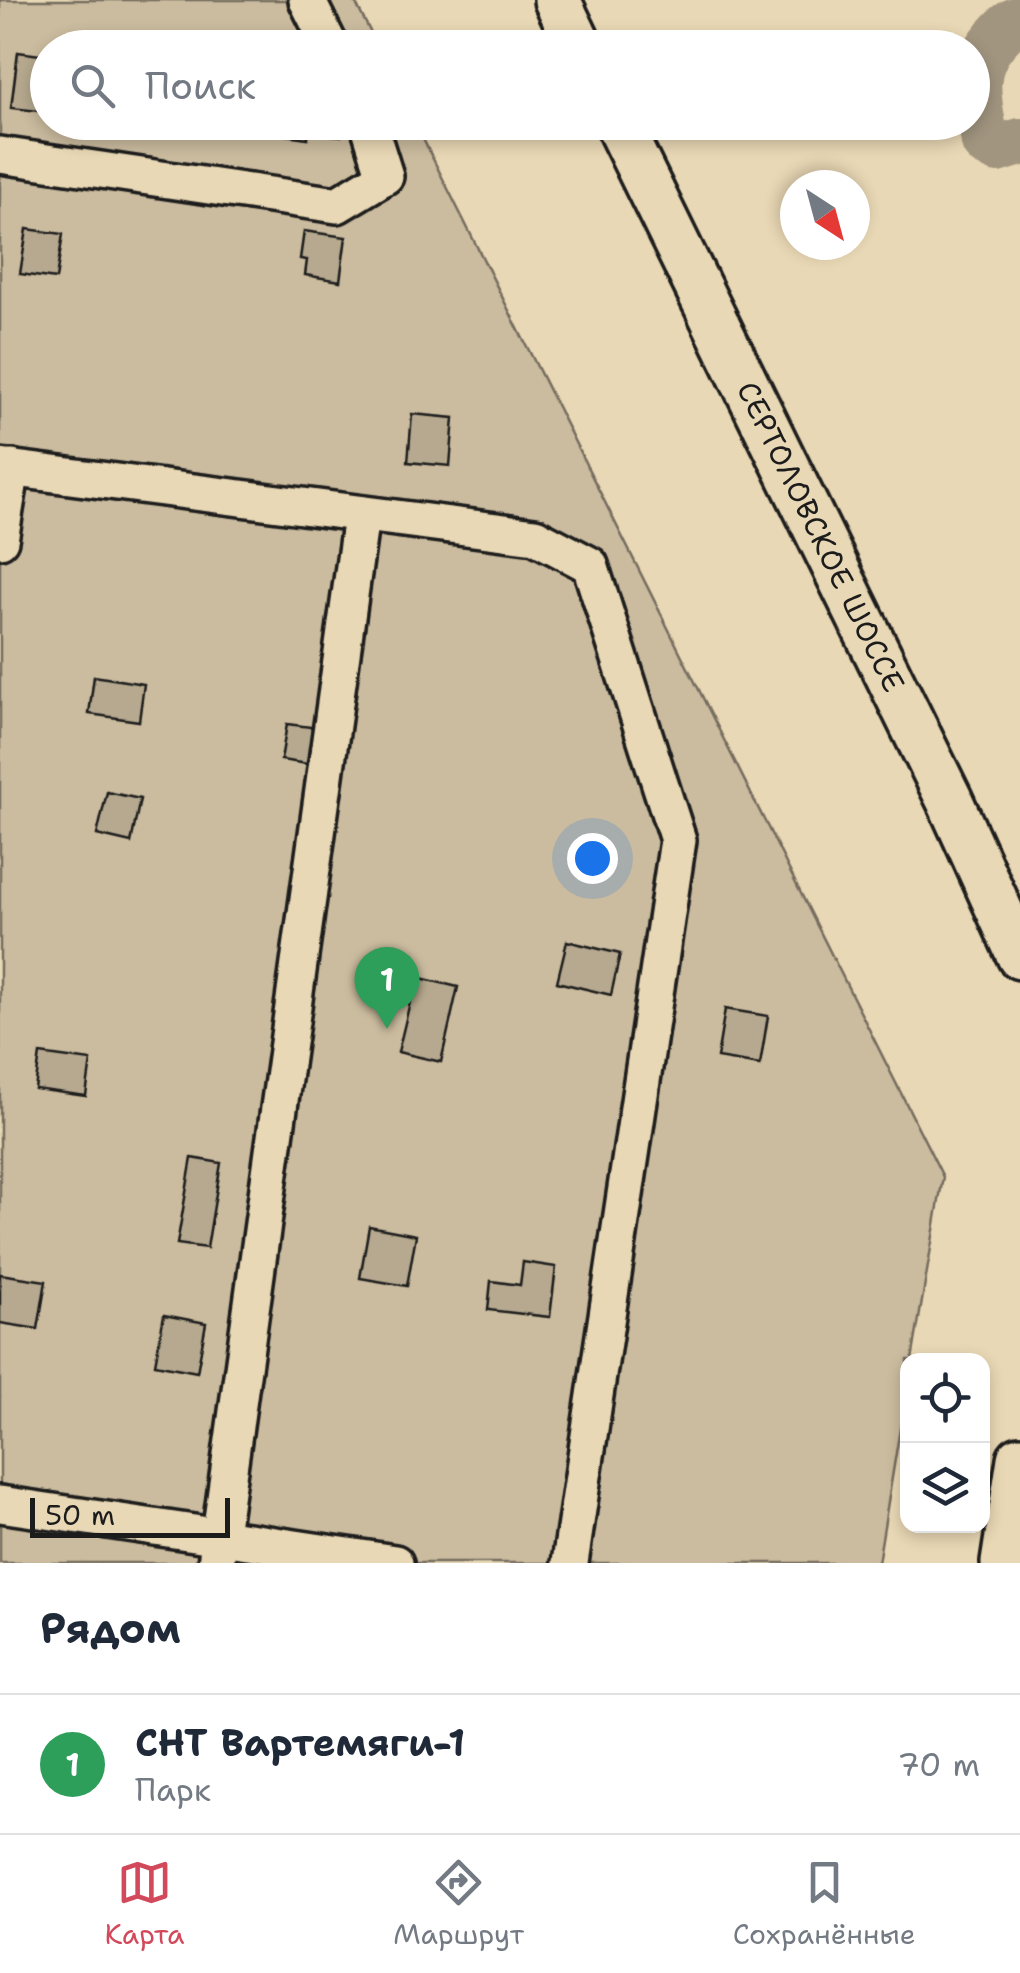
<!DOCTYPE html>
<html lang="ru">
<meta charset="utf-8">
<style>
body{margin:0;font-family:"Shantell Sans",sans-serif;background:#f2f2f3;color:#1f2937}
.controls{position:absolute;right:30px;bottom:30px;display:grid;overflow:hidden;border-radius:20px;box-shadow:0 5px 15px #0003}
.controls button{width:90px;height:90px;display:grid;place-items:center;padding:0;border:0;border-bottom:2px solid #e0e1e3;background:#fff;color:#1f2937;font:50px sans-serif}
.compass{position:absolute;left:780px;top:170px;width:90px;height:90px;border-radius:50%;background:#fff;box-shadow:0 5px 15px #0003;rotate:144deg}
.scale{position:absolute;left:30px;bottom:25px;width:200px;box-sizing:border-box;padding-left:10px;border:5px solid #1c1c1c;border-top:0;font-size:28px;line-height:35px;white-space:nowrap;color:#1c1c1c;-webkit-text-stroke:8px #e9d8b5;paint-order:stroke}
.you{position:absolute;left:592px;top:858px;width:35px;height:35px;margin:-25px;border:8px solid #fff;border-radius:50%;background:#1a73e8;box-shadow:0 0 0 15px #1a73e833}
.badge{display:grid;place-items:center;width:65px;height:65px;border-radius:50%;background:#d1495b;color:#fff;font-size:32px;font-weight:700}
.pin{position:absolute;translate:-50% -82px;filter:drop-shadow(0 2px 5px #0008)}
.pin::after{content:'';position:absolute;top:52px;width:35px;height:30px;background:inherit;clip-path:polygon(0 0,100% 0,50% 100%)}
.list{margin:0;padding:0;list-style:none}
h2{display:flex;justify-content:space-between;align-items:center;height:130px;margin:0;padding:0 40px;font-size:42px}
h2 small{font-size:32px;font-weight:400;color:#747a83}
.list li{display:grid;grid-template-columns:65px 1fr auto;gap:30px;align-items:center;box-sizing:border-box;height:140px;padding:0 40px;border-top:2px solid #e0e1e3}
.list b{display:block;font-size:38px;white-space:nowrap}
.list p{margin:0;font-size:32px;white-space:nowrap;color:#747a83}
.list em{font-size:32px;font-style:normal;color:#747a83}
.icon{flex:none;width:55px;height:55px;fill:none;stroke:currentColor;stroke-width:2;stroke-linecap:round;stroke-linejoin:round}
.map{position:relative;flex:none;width:1020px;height:1563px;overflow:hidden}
.search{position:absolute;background:#fff;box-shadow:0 5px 15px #0003;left:30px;right:30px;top:30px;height:110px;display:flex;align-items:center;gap:25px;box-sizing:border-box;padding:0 35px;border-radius:55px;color:#747a83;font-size:38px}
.sheet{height:270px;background:#fff}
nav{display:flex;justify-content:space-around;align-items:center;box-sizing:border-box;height:140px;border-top:2px solid #e0e1e3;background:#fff;font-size:28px;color:#747a83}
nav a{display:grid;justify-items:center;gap:5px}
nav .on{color:#d1495b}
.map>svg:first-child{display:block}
.green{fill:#cbbc9f;stroke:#746c5e;stroke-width:2.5}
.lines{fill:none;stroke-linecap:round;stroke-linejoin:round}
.river{stroke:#a1957f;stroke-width:48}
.building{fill:#b6a98f;stroke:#1c1c1c;stroke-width:2.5}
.minor-casing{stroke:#1c1c1c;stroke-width:42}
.major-casing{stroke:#1c1c1c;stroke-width:52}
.minor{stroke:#e9d8b5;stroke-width:35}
.major{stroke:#e9d8b5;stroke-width:45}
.labels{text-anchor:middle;stroke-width:10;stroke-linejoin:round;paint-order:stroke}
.street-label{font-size:30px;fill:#1c1c1c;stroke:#e9d8b5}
</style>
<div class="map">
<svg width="1020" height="1563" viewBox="0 0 1020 1563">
<rect width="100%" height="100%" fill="#e9d8b5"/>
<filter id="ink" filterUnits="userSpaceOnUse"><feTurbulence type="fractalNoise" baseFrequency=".01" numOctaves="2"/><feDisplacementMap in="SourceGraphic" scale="20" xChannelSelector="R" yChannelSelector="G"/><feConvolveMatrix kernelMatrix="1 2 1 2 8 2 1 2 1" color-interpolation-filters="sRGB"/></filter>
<g filter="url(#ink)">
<!-- green -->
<polygon class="green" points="0,0 354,0 378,47 48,48 48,122 415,123 943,1177 912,1360 908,1360 907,1386 878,1563 0,1563"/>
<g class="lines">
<!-- river -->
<path class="river" d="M1020 19C1009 23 1003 31 995 40 967 72 979 103 985 142L998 149 1020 142"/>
</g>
<!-- building -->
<g class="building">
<polygon points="18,52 48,56 48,112 11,108"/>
<polygon points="279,122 342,122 341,136 308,133 308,138 278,134"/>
<polygon points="27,229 63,234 56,279 20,274"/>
<polygon points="304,231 346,237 340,281 305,275 307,260 300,259"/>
<polygon points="412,414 454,418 450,466 408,462"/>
<polygon points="94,676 144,684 139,721 89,714"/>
<polygon points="287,724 319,728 314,765 281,760"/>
<polygon points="107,792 140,799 131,843 97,835"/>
<polygon points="567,941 620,954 611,995 557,982"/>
<polygon points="416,977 458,987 441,1062 398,1052"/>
<polygon points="725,1009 768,1016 760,1065 717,1058"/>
<polygon points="40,1054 91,1061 86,1096 35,1089"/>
<polygon points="192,1158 221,1163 207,1248 177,1244"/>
<polygon points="369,1226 416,1235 407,1286 360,1278"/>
<polygon points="523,1262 556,1267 550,1317 488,1310 491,1281 520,1285"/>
<polygon points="0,1274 46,1281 38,1329 0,1323"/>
<polygon points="164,1315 206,1323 197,1372 155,1364"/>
</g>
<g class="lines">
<defs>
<g id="minor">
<polyline points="307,0 331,48"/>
<polyline points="0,155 337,205 385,176 368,122"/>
<polyline points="0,467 535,536 590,565 678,840 570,1563"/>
<polyline points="0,540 12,468"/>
<polyline points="0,1504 395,1563"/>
<polyline points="216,1563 361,516"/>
</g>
<g id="major">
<polyline points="557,0 580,48"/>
<path id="s1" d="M617 122 949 799 1020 956"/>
<polyline points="1004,1563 1020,1459"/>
</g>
</defs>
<!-- minor casing -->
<use href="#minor" class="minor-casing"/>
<!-- major casing -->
<use href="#major" class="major-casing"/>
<!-- minor -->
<use href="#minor" class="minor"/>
<!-- major -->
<use href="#major" class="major"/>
</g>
</g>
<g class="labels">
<!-- street labels -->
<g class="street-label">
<text dy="10" stroke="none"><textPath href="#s1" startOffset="462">СЕРТОЛОВСКОЕ ШОССЕ</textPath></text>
</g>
</g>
</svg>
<div class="controls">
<button><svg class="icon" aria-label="locate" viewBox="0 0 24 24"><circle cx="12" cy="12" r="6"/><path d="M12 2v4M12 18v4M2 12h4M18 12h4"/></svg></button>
<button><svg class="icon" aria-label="layers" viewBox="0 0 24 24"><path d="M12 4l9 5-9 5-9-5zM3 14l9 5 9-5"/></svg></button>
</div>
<svg class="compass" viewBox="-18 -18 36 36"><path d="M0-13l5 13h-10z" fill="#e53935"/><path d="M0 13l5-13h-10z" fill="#747a83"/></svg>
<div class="scale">50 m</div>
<div class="you"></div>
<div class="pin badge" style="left:387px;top:1029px;background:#2e9e5b">1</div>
<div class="search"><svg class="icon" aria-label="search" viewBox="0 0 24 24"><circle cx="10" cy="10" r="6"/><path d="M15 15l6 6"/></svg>Поиск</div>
</div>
<section class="sheet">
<h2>Рядом<small></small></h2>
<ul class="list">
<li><span class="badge" style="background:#2e9e5b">1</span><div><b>СНТ Вартемяги-1</b><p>Парк</p></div><em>70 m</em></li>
</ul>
</section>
<nav>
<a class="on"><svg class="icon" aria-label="map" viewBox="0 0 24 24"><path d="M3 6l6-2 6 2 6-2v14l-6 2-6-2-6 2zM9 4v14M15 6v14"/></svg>Карта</a>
<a><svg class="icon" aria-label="directions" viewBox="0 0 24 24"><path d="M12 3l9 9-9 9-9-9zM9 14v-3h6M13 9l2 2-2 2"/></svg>Маршрут</a>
<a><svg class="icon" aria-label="saved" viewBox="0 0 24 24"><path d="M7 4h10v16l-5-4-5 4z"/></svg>Сохранённые</a>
</nav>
